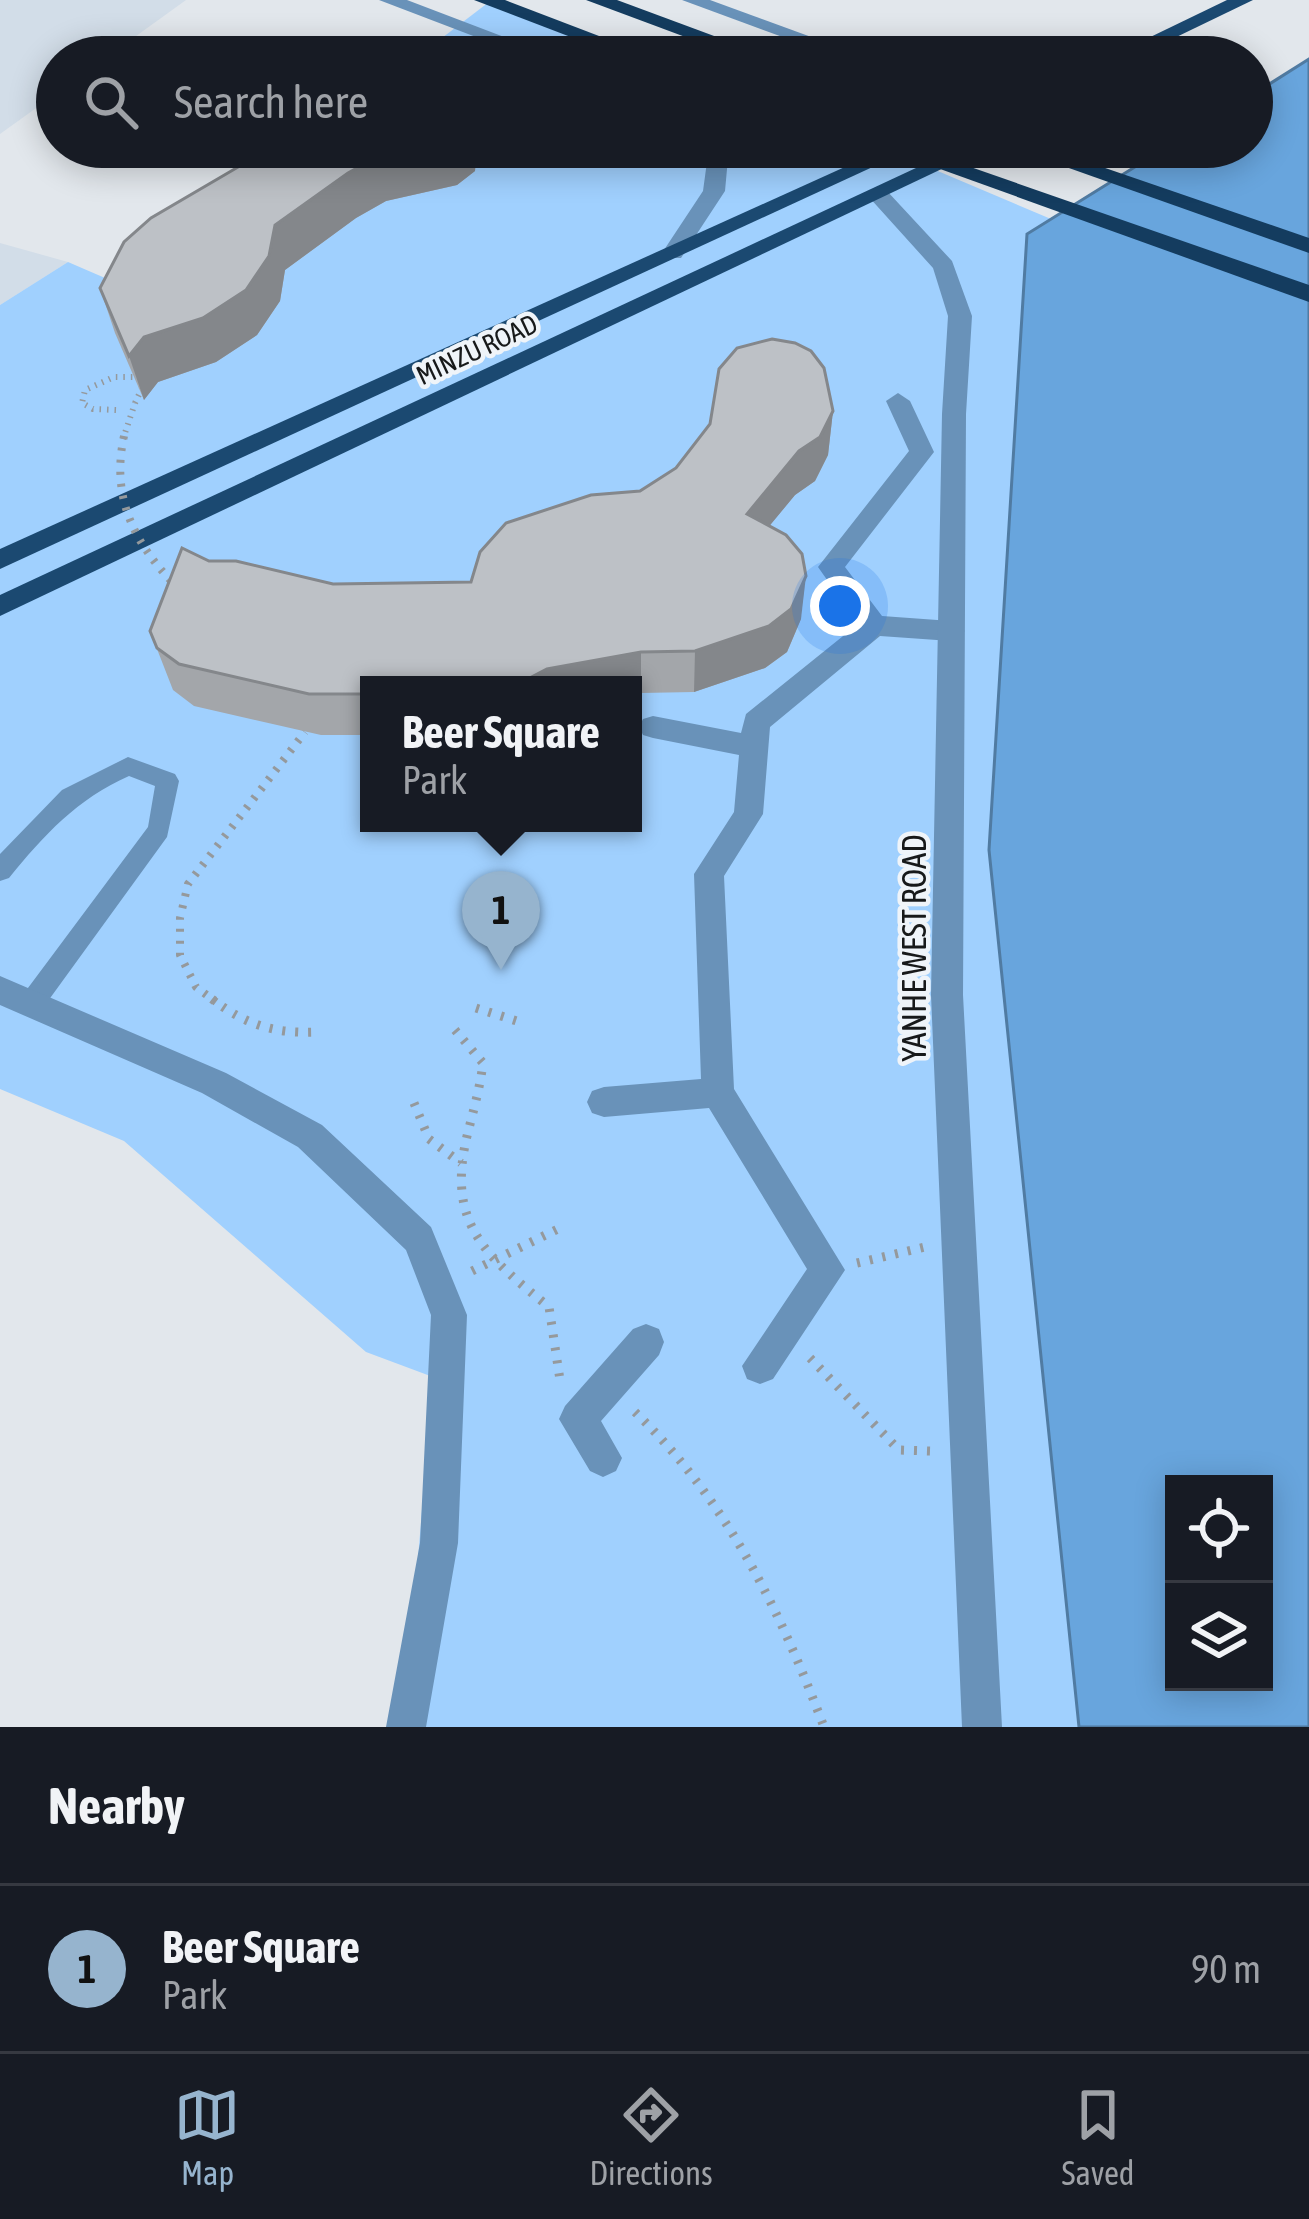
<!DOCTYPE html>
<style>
body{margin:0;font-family:"Asap Condensed",sans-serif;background:#20242c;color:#f1f3f6}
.controls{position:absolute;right:36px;bottom:36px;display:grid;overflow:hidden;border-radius:0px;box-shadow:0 6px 30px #0003}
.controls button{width:108px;height:108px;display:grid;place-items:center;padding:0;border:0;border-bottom:3px solid #363941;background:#171b24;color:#f1f3f6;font:60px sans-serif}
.you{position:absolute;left:840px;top:606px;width:42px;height:42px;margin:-30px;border:9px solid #fff;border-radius:50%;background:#1a73e8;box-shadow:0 0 0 18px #1a73e833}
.badge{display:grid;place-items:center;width:78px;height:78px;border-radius:50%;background:#96b4ce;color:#111;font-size:39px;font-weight:700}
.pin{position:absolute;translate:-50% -99px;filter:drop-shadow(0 3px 6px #0008)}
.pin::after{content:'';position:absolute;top:63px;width:42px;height:36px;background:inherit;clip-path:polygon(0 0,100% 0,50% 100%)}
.popup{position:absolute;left:360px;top:676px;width:282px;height:156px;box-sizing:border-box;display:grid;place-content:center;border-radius:0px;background:#171b24;filter:drop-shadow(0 3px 9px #0005);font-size:39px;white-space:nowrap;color:#9ea1a6}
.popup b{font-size:45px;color:#f1f3f6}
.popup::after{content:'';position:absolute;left:50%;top:100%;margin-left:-24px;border:24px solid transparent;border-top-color:#171b24}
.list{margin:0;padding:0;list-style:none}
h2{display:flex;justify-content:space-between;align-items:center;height:156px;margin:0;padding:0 48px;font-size:51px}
h2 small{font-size:39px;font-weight:400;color:#9ea1a6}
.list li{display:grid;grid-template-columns:78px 1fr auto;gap:36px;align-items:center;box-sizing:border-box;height:168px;padding:0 48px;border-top:3px solid #363941}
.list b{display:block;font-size:45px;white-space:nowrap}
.list p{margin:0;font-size:39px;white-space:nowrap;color:#9ea1a6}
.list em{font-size:39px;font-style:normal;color:#9ea1a6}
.icon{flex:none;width:66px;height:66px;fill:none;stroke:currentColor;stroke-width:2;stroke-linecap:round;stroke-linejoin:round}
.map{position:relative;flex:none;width:1309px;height:1727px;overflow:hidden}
.search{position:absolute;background:#171b24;box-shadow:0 6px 30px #0003;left:36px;right:36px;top:36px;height:132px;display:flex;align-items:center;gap:30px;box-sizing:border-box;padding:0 42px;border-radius:66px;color:#9ea1a6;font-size:45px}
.sheet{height:324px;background:#171b24}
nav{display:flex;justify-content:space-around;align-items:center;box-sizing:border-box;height:168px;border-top:3px solid #363941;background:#171b24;font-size:33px;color:#9ea1a6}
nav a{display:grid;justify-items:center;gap:6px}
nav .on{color:#96b4ce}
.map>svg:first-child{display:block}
.built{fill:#d2dde8}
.green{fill:#a0d0fe;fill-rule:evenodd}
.water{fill:#68a5dd;stroke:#507ba2;stroke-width:3;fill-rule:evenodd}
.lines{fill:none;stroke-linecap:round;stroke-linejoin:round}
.path-far2{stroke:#95999c;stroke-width:6;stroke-dasharray:1.5 6;stroke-linecap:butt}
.path-far1{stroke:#95999c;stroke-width:8;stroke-dasharray:3 9;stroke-linecap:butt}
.path{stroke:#95999c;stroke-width:9;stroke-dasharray:3 10;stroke-linecap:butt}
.service{fill:#6992b9;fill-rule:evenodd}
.pedestrian{fill:#6992b9;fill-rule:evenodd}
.minor{fill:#6992b9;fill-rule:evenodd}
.tertiary{fill:#6992b9;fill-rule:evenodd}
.primary{fill:#1b4971;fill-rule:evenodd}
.trunk{fill:#143c5f;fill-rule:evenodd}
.path-bridge-far1{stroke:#95999c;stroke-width:6;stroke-dasharray:1.5 6;stroke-linecap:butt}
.path-bridge{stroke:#95999c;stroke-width:8;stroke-dasharray:3 9;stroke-linecap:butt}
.wall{fill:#a3a6aa}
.shaded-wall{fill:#84878b}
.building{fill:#bdc1c6;stroke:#84878b;stroke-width:3}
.labels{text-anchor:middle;stroke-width:9;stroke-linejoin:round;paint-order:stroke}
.far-street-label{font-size:27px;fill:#17191a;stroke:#eff4f9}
.street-label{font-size:33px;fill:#17191a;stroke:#eff4f9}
</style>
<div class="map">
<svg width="1309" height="1727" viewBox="0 0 1309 1727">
<rect width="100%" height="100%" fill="#e2e7ec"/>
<!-- built -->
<g class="built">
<polygon points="0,0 186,0 107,57 57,57 57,93 0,134"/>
<polygon points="0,243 68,262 0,305"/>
</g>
<!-- green -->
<g class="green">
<polygon points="489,2 643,57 417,57"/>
<path d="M295 147H881L1051 219 1027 234 989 850 1079 1727H404L433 1377 366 1352 124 1141 0 1089V305L68 262 112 281ZM369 685H633V823H369Z"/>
</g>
<!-- water -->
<path class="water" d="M1309 59V1727H1079L989 850 1027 234 1167 147H1252V95ZM1174 1484H1264V1682H1174Z"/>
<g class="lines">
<!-- path-far2 -->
<g class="path-far2">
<polyline points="135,403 143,386"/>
<polyline points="116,410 93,409 82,403 85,390 114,377 139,377"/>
</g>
<!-- path-far1 -->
<polyline class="path-far1" points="216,1002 196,987 180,955 180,918 188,884 305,732"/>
<!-- path -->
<g class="path">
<path d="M212 999C246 1025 275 1034 317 1032"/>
<polyline points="476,1008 523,1023"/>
<path d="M455 1030 483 1063C480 1088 473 1112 467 1136 446 1224 486 1256 549 1307L560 1380"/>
<polyline points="414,1103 429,1139 461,1163"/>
<polyline points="857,1263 925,1247"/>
<polyline points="472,1271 564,1226"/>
<polyline points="810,1358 899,1450 930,1451"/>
<path d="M635 1412C727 1501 779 1608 824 1727"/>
</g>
<!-- service -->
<path class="service" d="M128 757 175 774 179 781 167 837 40 1012 31 1015 22 1012 18 1004 22 996 148 827 155 786 129 776C77 799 44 835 9 878L0 881V854L62 790Z"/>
<!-- pedestrian -->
<g class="pedestrian">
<polygon points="898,393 910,401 934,452 845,567 882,616 951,621 965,631 951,641 880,636 770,727 763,814 724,876 734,1089 845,1270 773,1379 760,1384 747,1379 742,1366 807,1269 709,1108 604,1117 592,1113 587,1102 592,1091 604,1087 701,1079 694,874 734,812 739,755 653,738 643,735 639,727 643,719 653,716 741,733 746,714 858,624 818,567 909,451 886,401"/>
<polygon points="646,1324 659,1329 664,1342 659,1355 601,1421 622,1458 616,1471 603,1477 590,1471 559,1419 565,1406 633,1329"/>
</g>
<!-- minor -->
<polygon class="minor" points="0,976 226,1073 322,1125 431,1227 467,1315 458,1543 426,1727 386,1727 420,1543 431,1315 406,1250 298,1147 202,1093 0,1005"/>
<!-- tertiary -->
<g class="tertiary">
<polygon points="379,0 407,0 557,57 528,57"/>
<polygon points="682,0 710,0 866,57 837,57"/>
<polygon points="709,147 729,147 725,191 681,258 665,258 662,253 703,191"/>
<polygon points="879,190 887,191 952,261 972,316 966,414 963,995 1002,1727 962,1727 931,995 942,414 948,316 933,268 868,196"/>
</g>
<!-- primary -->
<g class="primary">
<polygon points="1227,0 1253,0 1135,57 1109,57"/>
<polygon points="889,147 916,147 0,569 0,549"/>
<polygon points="961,147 988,147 0,616 0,595"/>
</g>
<!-- trunk -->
<g class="trunk">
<polygon points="474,0 505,0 654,57 623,57"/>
<polygon points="586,0 617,0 771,57 739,57"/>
<polygon points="879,147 913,147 1309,285 1309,302"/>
<polygon points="1010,147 1044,147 1309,238 1309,253"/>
</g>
<!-- path-bridge-far1 -->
<polyline class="path-bridge-far1" points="123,439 135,403"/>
<!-- path-bridge -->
<path class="path-bridge" d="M124 436C111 496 133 542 175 585"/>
</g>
<!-- wall -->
<g class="wall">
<polygon points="276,147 476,147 477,157 475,171 457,185 386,201 356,218 285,270 280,301 257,335 216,362 158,382 144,400 115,333 100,288"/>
<polygon points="833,411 828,455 815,481 795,495 769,526 801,619 787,652 765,668 694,692 641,693 633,685 369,685 369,735 321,735 194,706 173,690 150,631 209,561 333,584 471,582 640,491"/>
</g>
<!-- shaded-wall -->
<g class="shaded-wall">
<polygon points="420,147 476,147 475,171 457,185 386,201 356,218 285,270 280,301 257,335 216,362 158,382 144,400 129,356 144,337 275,225 348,173 379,156"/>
<polygon points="833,411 828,455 815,481 795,495 744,557 747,514"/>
<polygon points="806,576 801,619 787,652 765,668 694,692 695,651"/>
<polygon points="641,652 641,693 633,695 633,685 520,685 520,683 547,669"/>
</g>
<!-- building -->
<g class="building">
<polygon points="276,147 420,147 379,156 348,173 275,225 269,256 246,290 203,318 144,337 129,356 100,288 124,242 151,218 250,160"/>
<polygon points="772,339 795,343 811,351 824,368 833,411 820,437 799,451 747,514 786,535 802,554 806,576 791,609 769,626 695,651 641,652 547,669 520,683 506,685 369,685 369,694 309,694 179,664 157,648 150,631 182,548 209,561 236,561 333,584 471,582 480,552 506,523 591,495 640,491 676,468 710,424 719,369 737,348"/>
</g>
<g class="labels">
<!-- far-street labels -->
<g class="far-street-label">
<text transform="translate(477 350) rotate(-25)" y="9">MINZU ROAD</text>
</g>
<!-- street labels -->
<g class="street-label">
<text transform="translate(914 948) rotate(-90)" y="12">YANHE WEST ROAD</text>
</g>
</g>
</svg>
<div class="controls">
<button><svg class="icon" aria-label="locate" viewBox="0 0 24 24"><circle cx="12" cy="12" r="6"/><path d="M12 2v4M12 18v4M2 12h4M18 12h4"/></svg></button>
<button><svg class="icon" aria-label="layers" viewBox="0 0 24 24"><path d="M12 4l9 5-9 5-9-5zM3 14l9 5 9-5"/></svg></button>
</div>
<div class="you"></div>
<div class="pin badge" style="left:501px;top:970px">1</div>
<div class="popup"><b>Beer Square</b>Park</div>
<div class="search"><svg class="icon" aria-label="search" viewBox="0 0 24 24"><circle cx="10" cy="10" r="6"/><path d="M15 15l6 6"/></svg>Search here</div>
</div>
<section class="sheet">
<h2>Nearby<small></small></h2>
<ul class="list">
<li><span class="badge">1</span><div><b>Beer Square</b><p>Park</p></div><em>90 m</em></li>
</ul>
</section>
<nav>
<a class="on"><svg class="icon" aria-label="map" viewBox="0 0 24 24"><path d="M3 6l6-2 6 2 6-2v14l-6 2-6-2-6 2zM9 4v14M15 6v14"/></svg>Map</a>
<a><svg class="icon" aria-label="directions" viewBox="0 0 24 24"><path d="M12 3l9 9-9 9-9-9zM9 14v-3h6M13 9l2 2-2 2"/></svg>Directions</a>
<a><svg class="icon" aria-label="saved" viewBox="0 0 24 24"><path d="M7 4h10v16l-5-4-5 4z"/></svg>Saved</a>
</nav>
